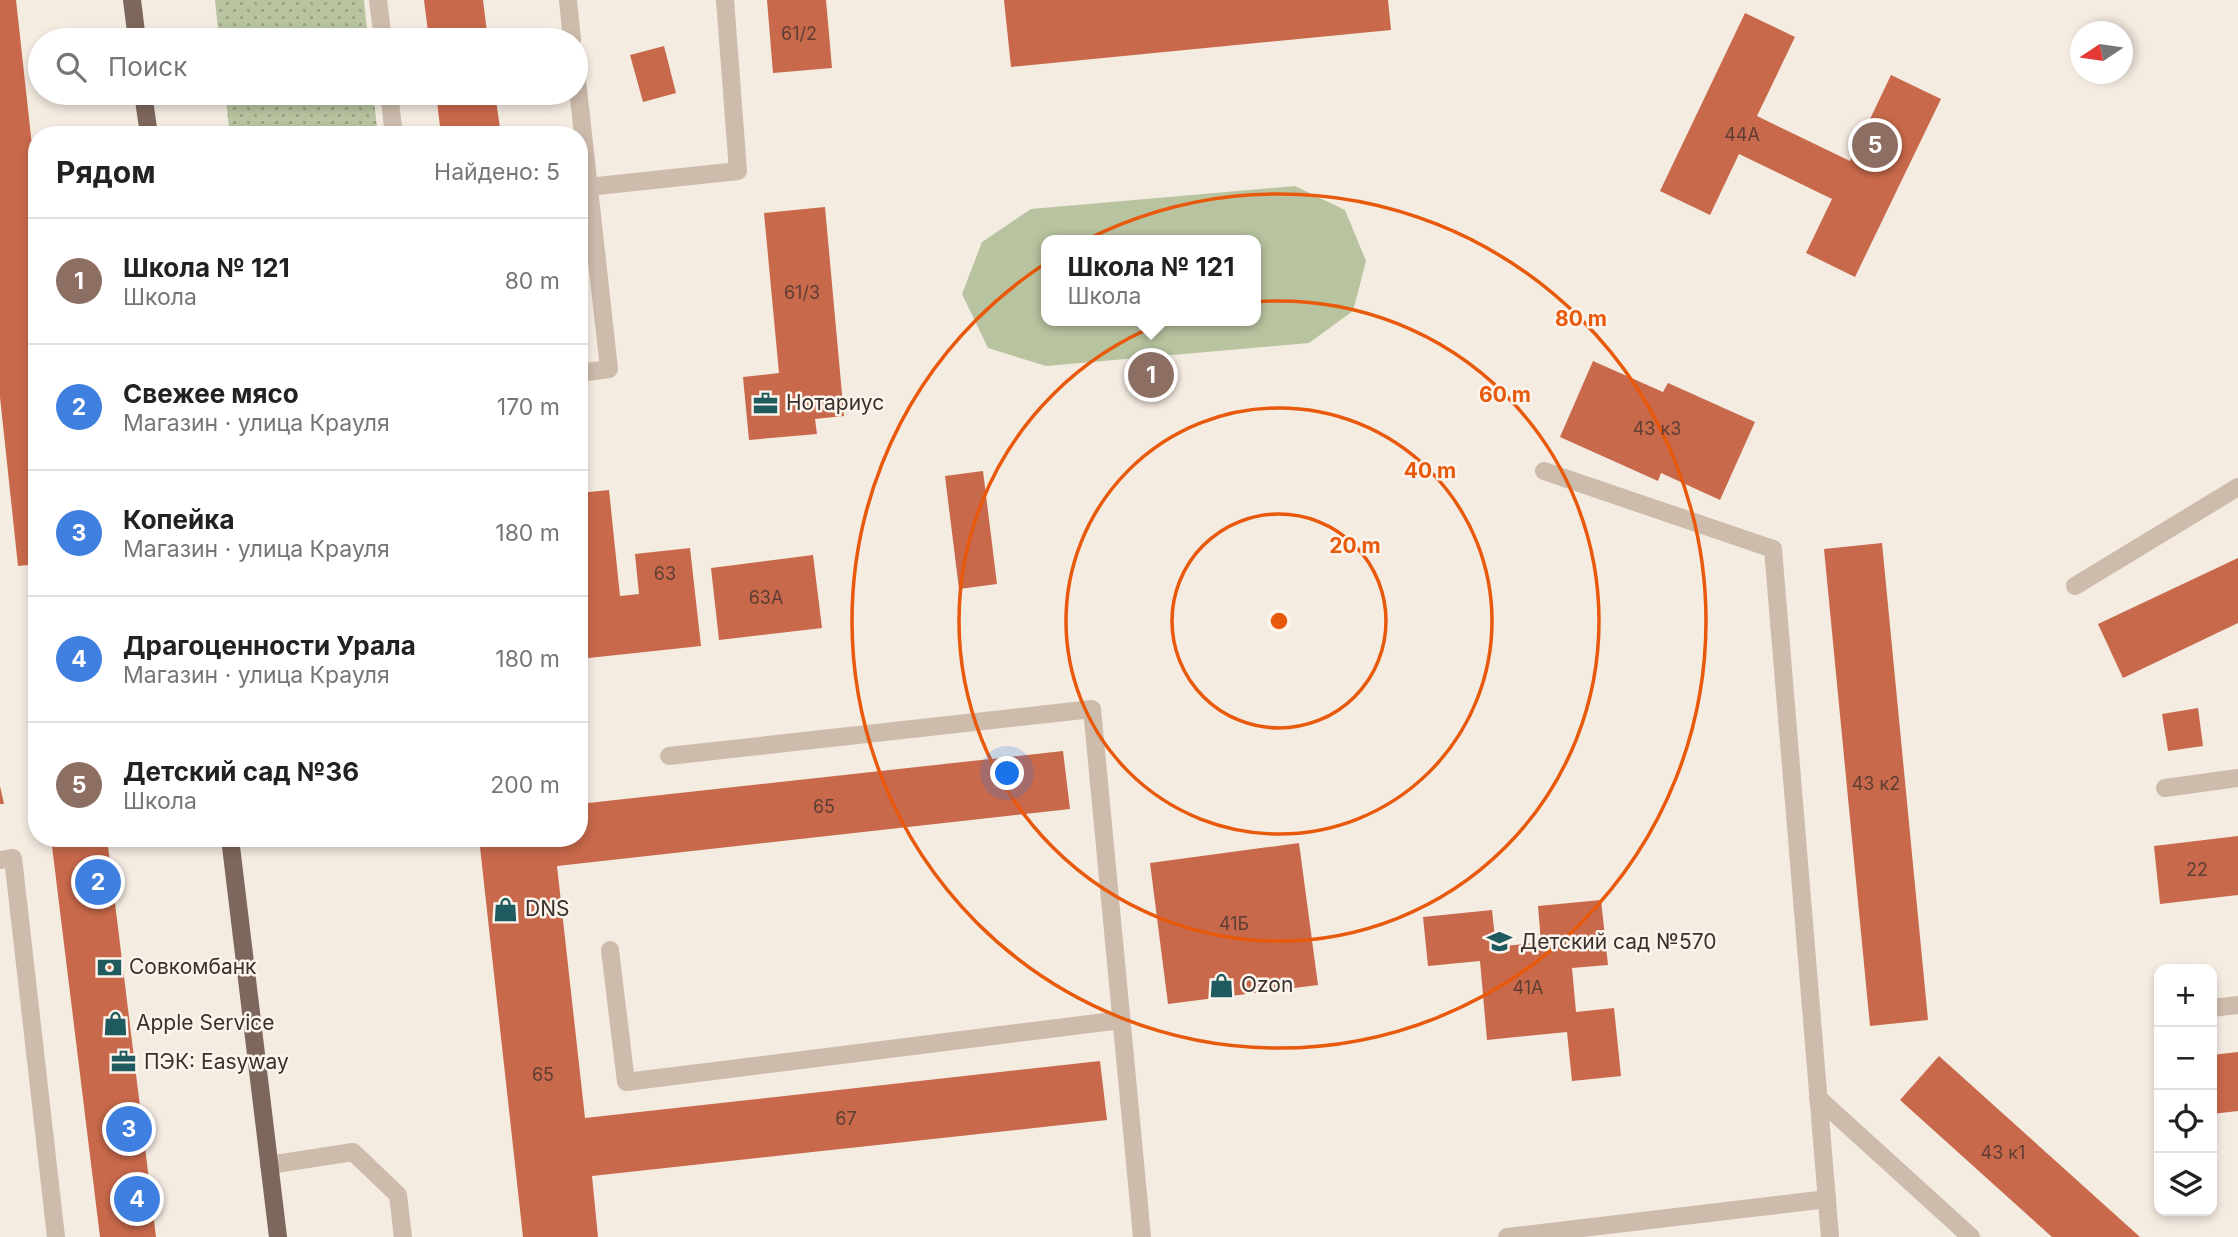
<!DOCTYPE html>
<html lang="ru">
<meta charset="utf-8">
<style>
body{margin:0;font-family:Inter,sans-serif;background:#f2f2f2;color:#222}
.controls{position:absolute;right:21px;bottom:21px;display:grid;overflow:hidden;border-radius:14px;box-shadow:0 4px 10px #0003}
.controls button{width:63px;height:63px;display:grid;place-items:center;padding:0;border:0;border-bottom:2px solid #e0e0e0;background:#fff;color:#222;font:35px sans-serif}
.compass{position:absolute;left:2070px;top:21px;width:63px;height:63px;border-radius:50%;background:#fff;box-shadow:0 4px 10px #0003;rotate:257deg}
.you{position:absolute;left:1008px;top:774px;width:24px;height:24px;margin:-18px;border:5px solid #fff;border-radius:50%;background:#1a73e8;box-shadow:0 0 0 10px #1a73e833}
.badge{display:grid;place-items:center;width:46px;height:46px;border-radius:50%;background:#0b8043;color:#fff;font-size:23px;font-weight:700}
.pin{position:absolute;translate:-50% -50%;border:4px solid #fff;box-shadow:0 2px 7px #0006}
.popup{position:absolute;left:1041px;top:235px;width:220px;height:91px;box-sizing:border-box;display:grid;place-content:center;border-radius:14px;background:#fff;filter:drop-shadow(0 2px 5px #0005);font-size:23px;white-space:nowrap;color:#767676}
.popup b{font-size:26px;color:#222}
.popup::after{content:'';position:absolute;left:50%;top:100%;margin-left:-14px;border:14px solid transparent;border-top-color:#fff}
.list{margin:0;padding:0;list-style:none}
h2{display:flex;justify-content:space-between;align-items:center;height:91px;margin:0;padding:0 28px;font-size:30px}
h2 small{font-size:23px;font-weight:400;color:#767676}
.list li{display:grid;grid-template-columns:46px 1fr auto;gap:21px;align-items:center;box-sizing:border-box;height:126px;padding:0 28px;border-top:2px solid #e0e0e0}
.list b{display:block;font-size:26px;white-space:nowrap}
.list p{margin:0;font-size:23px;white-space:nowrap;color:#767676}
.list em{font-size:23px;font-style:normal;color:#767676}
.icon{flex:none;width:38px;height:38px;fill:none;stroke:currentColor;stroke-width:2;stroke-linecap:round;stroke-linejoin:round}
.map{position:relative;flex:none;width:2238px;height:1237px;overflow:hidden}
.search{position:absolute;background:#fff;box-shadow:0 4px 10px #0003;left:28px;top:28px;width:560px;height:77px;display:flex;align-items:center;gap:18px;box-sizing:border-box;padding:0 24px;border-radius:38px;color:#767676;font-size:26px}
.panel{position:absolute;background:#fff;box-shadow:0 4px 10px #0003;left:28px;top:126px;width:560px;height:721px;border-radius:28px}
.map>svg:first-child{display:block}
.grass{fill:url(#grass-dots)}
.garden{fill:#b8c4a0;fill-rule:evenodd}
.building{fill:#c8694b}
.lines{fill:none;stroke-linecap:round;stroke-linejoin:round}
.minor{stroke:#cdbbac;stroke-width:18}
.major{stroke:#7d675c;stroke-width:18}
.ring{fill:none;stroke:#e8590c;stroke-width:3.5}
.labels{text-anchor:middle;stroke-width:5;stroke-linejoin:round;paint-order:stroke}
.number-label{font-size:18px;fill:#5e3e33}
.poi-label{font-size:21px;fill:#3b302b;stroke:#fbf5ee;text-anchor:start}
.centre{fill:#e8590c;stroke:#fbf5ee;stroke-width:3.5}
.ring-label{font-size:21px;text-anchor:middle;font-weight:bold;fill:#e8590c;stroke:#fbf5ee;stroke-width:5;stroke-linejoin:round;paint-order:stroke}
</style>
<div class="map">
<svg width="2238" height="1237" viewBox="0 0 2238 1237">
<defs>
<pattern id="grass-dots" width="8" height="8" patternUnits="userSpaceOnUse" patternTransform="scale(1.75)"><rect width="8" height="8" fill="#b8c4a0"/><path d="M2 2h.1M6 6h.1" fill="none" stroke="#97a083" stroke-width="1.8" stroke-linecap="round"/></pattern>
</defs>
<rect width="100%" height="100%" fill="#f4ebe1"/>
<!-- grass -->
<g class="grass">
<polygon points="215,0 364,0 368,40 219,40"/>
<polygon points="225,93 373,93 378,135 230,135"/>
</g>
<!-- garden -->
<path class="garden" d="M1295 186 1345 210 1366 261 1353 311 1309 343 1046 366 988 348 962 294 982 242 1031 209ZM1046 240H1256V321H1046Z"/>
<!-- building -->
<g class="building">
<polygon points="0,0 16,0 37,191 37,564 18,566 0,397"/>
<polygon points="424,0 483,0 488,40 429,40"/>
<polygon points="767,0 826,0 832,68 773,73"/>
<polygon points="1004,0 1388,0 1391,30 1011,67"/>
<polygon points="1745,13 1795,37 1757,116 1850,161 1891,75 1941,99 1855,277 1806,253 1832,199 1739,154 1710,215 1660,191"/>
<polygon points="664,46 676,93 643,102 630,55"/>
<polygon points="436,93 495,93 501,135 441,135"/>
<polygon points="825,207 844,416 815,419 817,434 749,440 743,377 779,373 764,213"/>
<polygon points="1593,361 1663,392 1668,383 1755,422 1720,500 1661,473 1658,481 1560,437"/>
<polygon points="983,471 997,584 959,589 945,476"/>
<polygon points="609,490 620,596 639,594 635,554 690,548 701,646 579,659 579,493"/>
<polygon points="1882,543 1928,1020 1870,1026 1824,549"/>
<polygon points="813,555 822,628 719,640 711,568"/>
<polygon points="2238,558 2238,623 2123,678 2098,624"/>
<polygon points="2198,708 2203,746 2168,751 2162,714"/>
<polygon points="1063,751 1070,809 557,866 585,1118 1100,1061 1107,1120 592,1176 598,1237 523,1237 479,838 579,838 579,804"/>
<polygon points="0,786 4,804 0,804"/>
<polygon points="2238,836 2238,895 2160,904 2154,846"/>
<polygon points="51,838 107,838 156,1237 100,1237"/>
<polygon points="1299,843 1318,985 1168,1004 1150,863"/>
<polygon points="1601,900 1608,965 1572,968 1576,1012 1614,1008 1621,1076 1572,1081 1567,1032 1487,1040 1480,961 1428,966 1423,917 1492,910 1496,947 1541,942 1538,906"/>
<polygon points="2238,1052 2238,1111 2212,1114 2212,1055"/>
<polygon points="1939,1056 2140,1237 2052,1237 1900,1100"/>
</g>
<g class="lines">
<!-- minor -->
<g class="minor">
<polyline points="378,0 383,40"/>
<polyline points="568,0 572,40"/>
<polyline points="576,71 609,369 579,373"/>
<polyline points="389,93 394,135"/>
<polyline points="588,187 738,171 725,0"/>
<polyline points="1544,471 1773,549 1830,1237"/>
<polyline points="2075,586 2238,487"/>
<polyline points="669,756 1092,709 1142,1237"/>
<polyline points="2165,788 2238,778"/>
<polyline points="0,860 13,858 56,1237"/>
<polyline points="610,950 626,1082 1121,1020"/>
<polyline points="2212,1008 2238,1005"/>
<polyline points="1818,1098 1971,1237"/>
<polyline points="269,1165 353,1152 398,1195 403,1237"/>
<polyline points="1507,1237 1827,1199"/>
</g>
<!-- major -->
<g class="major">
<polyline points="132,0 137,40"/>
<polyline points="143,93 149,135"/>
<polyline points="230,838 278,1237"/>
</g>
</g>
<!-- distance rings -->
<g class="ring">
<circle cx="1279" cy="621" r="107"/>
<circle cx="1279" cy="621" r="213"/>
<circle cx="1279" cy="621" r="320"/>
<circle cx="1279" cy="621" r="427"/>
</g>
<!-- icons -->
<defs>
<symbol id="office-bare" viewBox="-9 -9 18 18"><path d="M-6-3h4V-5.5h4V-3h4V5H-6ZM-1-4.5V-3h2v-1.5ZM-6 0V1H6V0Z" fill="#1f5a5e" stroke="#fbf5ee" stroke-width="2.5" paint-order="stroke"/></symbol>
<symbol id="shop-bare" viewBox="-9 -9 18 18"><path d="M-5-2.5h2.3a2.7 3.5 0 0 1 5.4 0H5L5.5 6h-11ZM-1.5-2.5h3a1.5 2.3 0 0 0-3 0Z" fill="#1f5a5e" stroke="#fbf5ee" stroke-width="2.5" paint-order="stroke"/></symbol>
<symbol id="school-bare" viewBox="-9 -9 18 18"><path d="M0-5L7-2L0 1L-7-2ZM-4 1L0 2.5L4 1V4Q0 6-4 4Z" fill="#1f5a5e" stroke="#fbf5ee" stroke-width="2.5" paint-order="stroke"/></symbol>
<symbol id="bank-bare" viewBox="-9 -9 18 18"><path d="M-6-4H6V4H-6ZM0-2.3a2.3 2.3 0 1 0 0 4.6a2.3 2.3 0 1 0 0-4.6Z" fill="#1f5a5e" stroke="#fbf5ee" stroke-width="2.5" paint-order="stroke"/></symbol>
</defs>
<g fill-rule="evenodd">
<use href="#office-bare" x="748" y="386" width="35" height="35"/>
<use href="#shop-bare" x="488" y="892" width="35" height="35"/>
<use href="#school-bare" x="1482" y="924" width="35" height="35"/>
<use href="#bank-bare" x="92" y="950" width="35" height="35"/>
<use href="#shop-bare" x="1204" y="968" width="35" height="35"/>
<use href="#shop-bare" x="98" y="1006" width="35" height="35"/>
<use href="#office-bare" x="106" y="1044" width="35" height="35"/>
</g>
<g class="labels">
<!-- number labels -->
<g class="number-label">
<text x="799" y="40">61/2</text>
<text x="1742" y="141">44А</text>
<text x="802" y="299">61/3</text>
<text x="1657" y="435">43 к3</text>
<text x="665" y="580">63</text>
<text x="766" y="604">63А</text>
<text x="1876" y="790">43 к2</text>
<text x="824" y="813">65</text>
<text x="2197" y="876">22</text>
<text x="1234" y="930">41Б</text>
<text x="1528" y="994">41А</text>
<text x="543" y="1081">65</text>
<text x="846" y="1125">67</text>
<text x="2003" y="1159">43 к1</text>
</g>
<!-- poi labels -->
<g class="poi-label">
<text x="786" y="410">Нотариус</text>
<text x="525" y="916">DNS</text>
<text x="1520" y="949">Детский сад №570</text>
<text x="129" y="974">Совкомбанк</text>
<text x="1241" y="992">Ozon</text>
<text x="136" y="1030">Apple Service</text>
<text x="144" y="1069">ПЭК: Easyway</text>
</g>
</g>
<circle cx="1279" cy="621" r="10" class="centre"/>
<g class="ring-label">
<text x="1581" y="326">80 m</text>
<text x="1505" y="402">60 m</text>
<text x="1430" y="478">40 m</text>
<text x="1355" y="553">20 m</text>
</g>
</svg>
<div class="controls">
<button>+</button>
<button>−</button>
<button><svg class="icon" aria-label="locate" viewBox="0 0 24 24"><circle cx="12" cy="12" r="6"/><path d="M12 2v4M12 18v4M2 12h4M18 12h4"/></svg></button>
<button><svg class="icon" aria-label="layers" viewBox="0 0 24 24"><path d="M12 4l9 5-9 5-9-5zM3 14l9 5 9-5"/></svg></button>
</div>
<svg class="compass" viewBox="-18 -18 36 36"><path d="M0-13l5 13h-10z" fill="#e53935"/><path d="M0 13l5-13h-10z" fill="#767676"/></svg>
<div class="you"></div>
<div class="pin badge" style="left:1151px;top:375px;background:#8d6e63">1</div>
<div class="popup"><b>Школа № 121</b>Школа</div>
<div class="pin badge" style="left:98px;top:882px;background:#3f7fe0">2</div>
<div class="pin badge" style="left:129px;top:1129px;background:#3f7fe0">3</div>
<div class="pin badge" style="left:137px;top:1199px;background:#3f7fe0">4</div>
<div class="pin badge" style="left:1875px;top:145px;background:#8d6e63">5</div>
<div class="search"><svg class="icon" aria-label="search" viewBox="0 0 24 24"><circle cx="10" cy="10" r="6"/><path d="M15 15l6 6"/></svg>Поиск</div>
<section class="panel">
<h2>Рядом<small>Найдено: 5</small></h2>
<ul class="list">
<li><span class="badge" style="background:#8d6e63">1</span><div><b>Школа № 121</b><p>Школа</p></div><em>80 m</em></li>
<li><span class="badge" style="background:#3f7fe0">2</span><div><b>Свежее мясо</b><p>Магазин · улица Крауля</p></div><em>170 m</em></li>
<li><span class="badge" style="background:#3f7fe0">3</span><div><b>Копейка</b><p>Магазин · улица Крауля</p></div><em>180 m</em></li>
<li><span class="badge" style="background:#3f7fe0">4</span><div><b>Драгоценности Урала</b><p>Магазин · улица Крауля</p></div><em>180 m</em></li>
<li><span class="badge" style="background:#8d6e63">5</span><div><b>Детский сад №36</b><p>Школа</p></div><em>200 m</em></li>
</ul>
</section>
</div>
